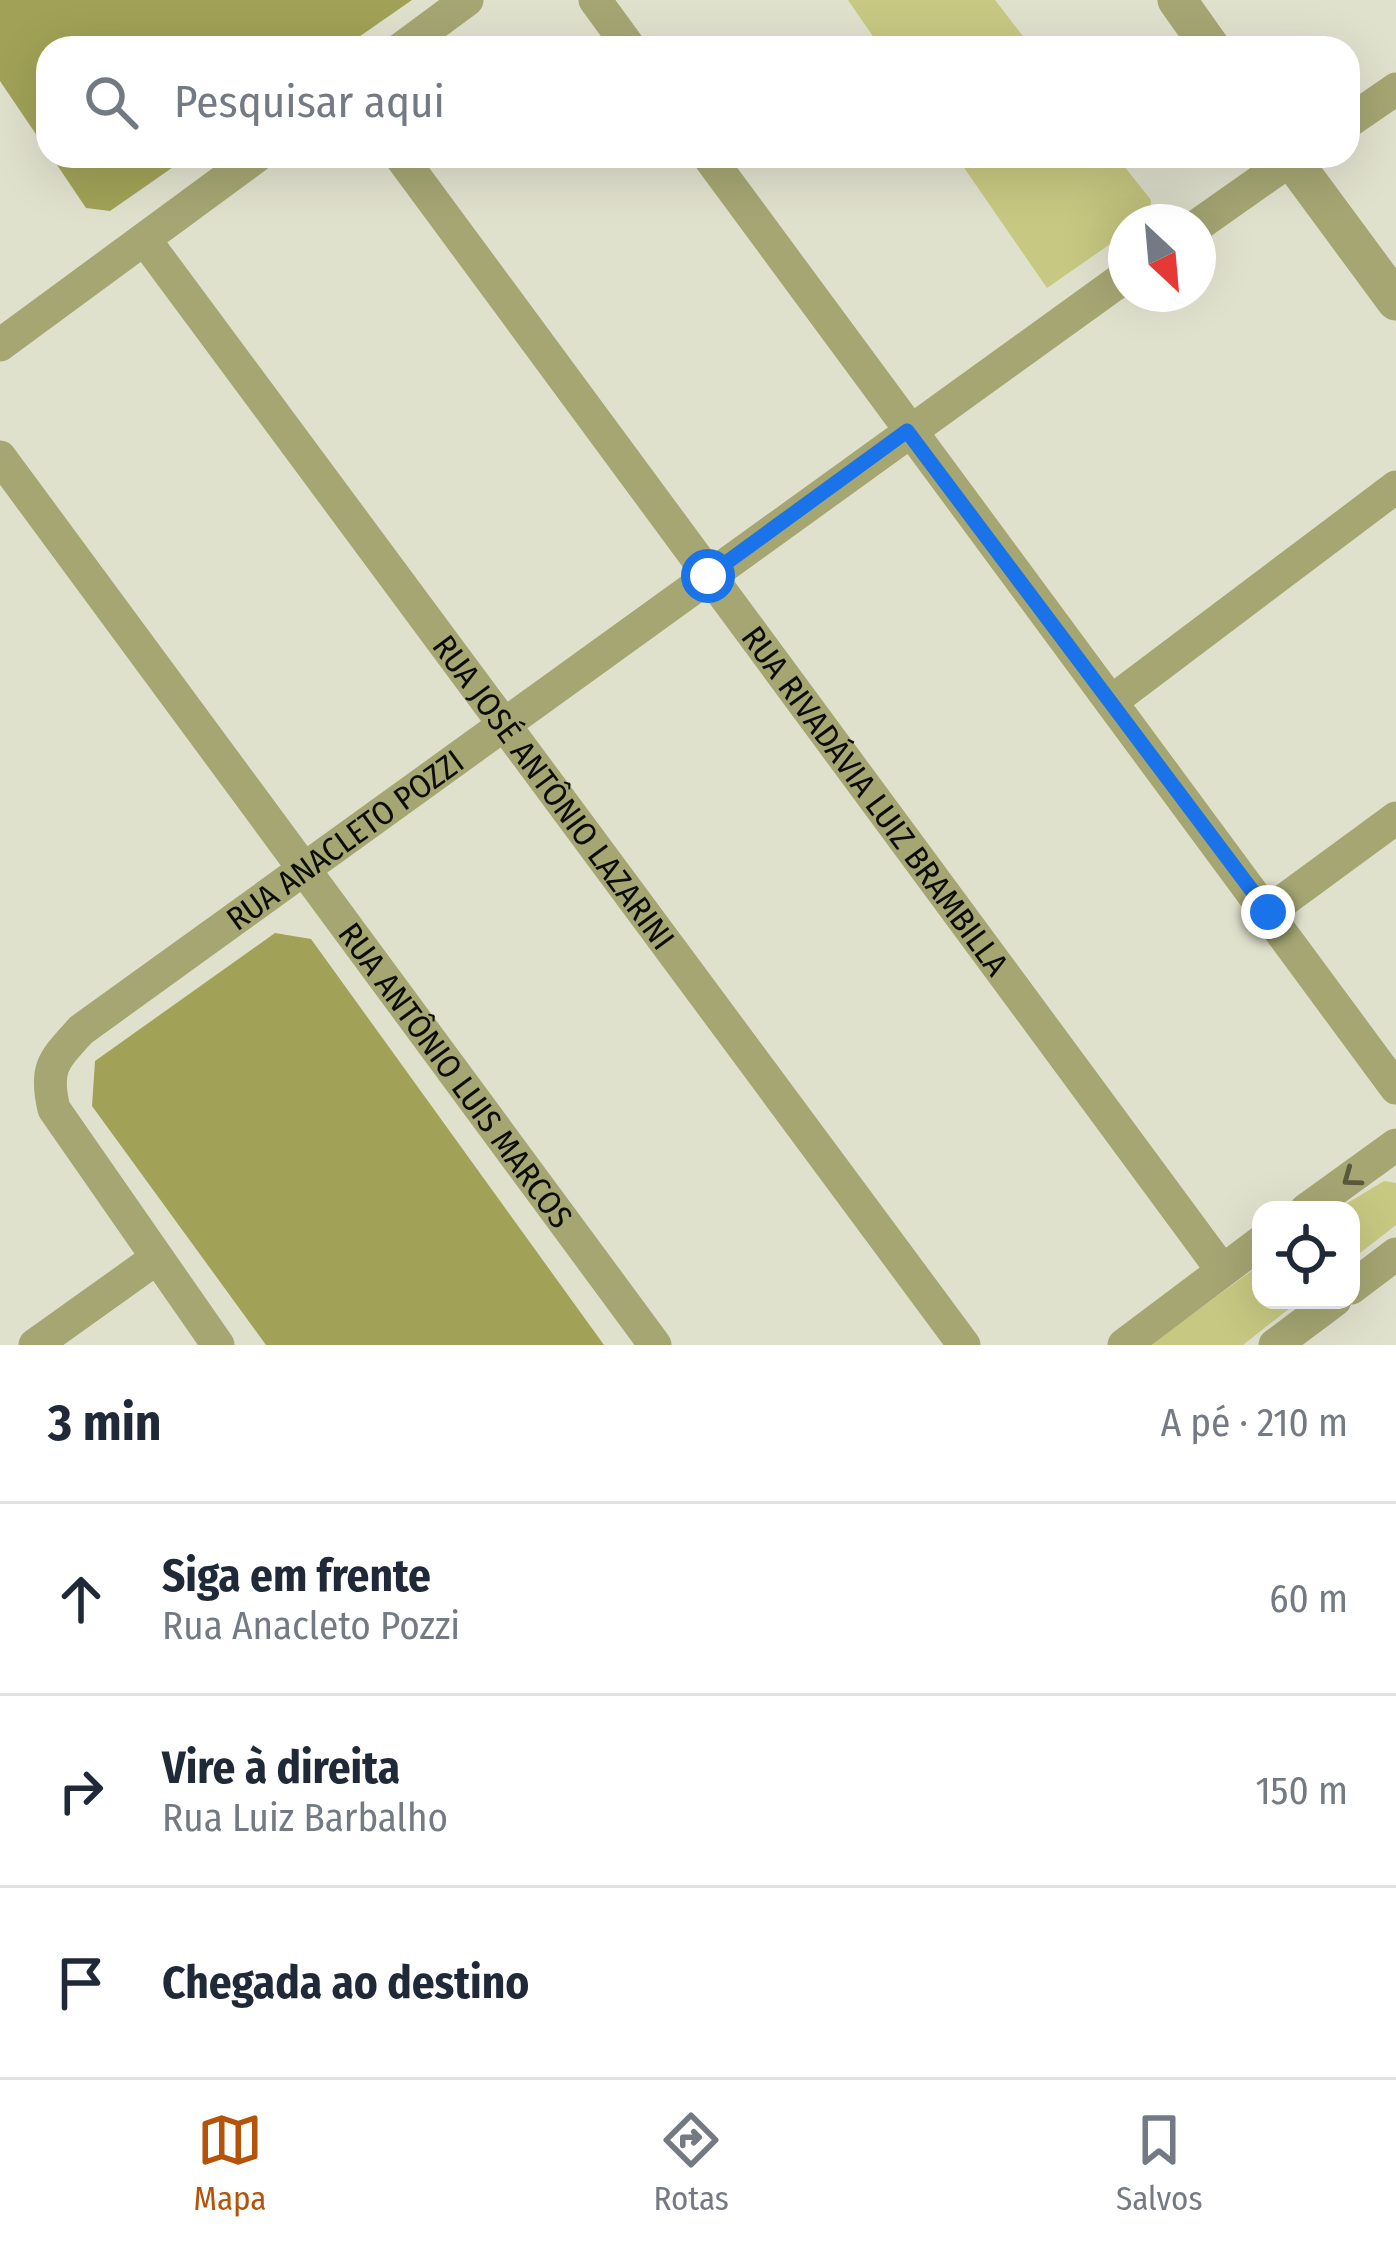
<!DOCTYPE html>
<html lang="pt">
<meta charset="utf-8">
<style>
body{margin:0;font-family:"Fira Sans Condensed",sans-serif;background:#f6f6f7;color:#1f2937}
.controls{position:absolute;right:36px;bottom:36px;display:grid;overflow:hidden;border-radius:24px;box-shadow:0 12px 48px #0002}
.controls button{width:108px;height:108px;display:grid;place-items:center;padding:0;border:0;border-bottom:3px solid #e0e1e3;background:#fff;color:#1f2937;font:60px sans-serif}
.compass{position:absolute;left:1108px;top:204px;width:108px;height:108px;border-radius:50%;background:#fff;box-shadow:0 12px 48px #0002;rotate:154deg}
.stop{position:absolute;width:36px;height:36px;margin:-27px;border:9px solid #1a73e8;border-radius:50%;background:#fff}
.stop.end{background:#1a73e8;border-color:#fff;box-shadow:0 3px 12px #0008}
.list{margin:0;padding:0;list-style:none}
h2{display:flex;justify-content:space-between;align-items:center;height:156px;margin:0;padding:0 48px;font-size:51px}
h2 small{font-size:39px;font-weight:400;color:#747a83}
.list li{display:grid;grid-template-columns:78px 1fr auto;gap:36px;align-items:center;box-sizing:border-box;height:192px;padding:0 48px;border-top:3px solid #e0e1e3}
.list b{display:block;font-size:45px;white-space:nowrap}
.list p{margin:0;font-size:39px;white-space:nowrap;color:#747a83}
.list em{font-size:39px;font-style:normal;color:#747a83}
.icon{flex:none;width:66px;height:66px;fill:none;stroke:currentColor;stroke-width:2;stroke-linecap:round;stroke-linejoin:round}
.map{position:relative;flex:none;width:1396px;height:1345px;overflow:hidden}
.search{position:absolute;background:#fff;box-shadow:0 12px 48px #0002;left:36px;right:36px;top:36px;height:132px;display:flex;align-items:center;gap:30px;box-sizing:border-box;padding:0 42px;border-radius:36px;color:#747a83;font-size:45px}
.sheet{height:732px;background:#fff}
nav{display:flex;justify-content:space-around;align-items:center;box-sizing:border-box;height:168px;border-top:3px solid #e0e1e3;background:#fff;font-size:33px;color:#747a83}
nav a{display:grid;justify-items:center;gap:6px}
nav .on{color:#b45309}
.map>svg:first-child{display:block}
.green{fill:#c7c881}
.forest{fill:#a1a257}
.lines{fill:none;stroke-linecap:round;stroke-linejoin:round}
.minor{stroke:#a5a672;stroke-width:33}
.tertiary{stroke:#a5a672;stroke-width:39}
.oneway{stroke:#595a3c}
.route{stroke:#1a73e8;stroke-width:15}
.labels{text-anchor:middle;stroke-width:12;stroke-linejoin:round;paint-order:stroke}
.street-label{font-size:33px;fill:#0d0d07;stroke:#edeeda}
</style>
<div class="map">
<svg width="1396" height="1345" viewBox="0 0 1396 1345">
<rect width="100%" height="100%" fill="#e0e1cd"/>
<!-- green -->
<g class="green">
<polygon points="848,0 995,0 1032,48 881,48"/>
<polygon points="956,156 1116,156 1151,200 1150,215 1126,222 1126,233 1047,288"/>
<polygon points="1384,1181 1396,1183 1396,1225 1351,1260 1351,1210 1336,1210"/>
<polygon points="1261,1264 1261,1300 1300,1300 1243,1345 1150,1345"/>
</g>
<!-- forest -->
<g class="forest">
<polygon points="0,0 412,0 343,48 48,48 48,152 0,81"/>
<polygon points="51,156 189,156 110,211 86,208"/>
<polygon points="275,933 311,939 604,1345 266,1345 92,1106 95,1061"/>
</g>
<g class="lines">
<!-- minor -->
<g class="minor">
<polyline points="595,0 630,48"/>
<polyline points="402,48 467,0"/>
<polyline points="1348,122 1396,89"/>
<path id="s1" d="M400 156 1222 1270"/>
<polyline points="708,156 1396,1088"/>
<polyline points="1198,225 1296,156"/>
<path id="s2" d="M145 240 964 1345"/>
<polyline points="0,345 257,156"/>
<path id="s3" d="M0 457 655 1345"/>
<polyline points="1112,701 1396,487"/>
<polyline points="1268,912 1396,818"/>
<polyline points="1306,1210 1396,1145"/>
<polyline points="1351,1288 1396,1254"/>
<polyline points="35,1345 154,1260"/>
<path id="s4" d="M218 1345 54 1109C44 1067 54 1060 81 1030L1126 276"/>
<polyline points="1124,1345 1261,1242"/>
<polyline points="1275,1345 1335,1300"/>
</g>
<!-- tertiary -->
<g class="tertiary">
<polyline points="1177,0 1211,48"/>
<polyline points="1289,156 1396,301"/>
</g>
</g>
<!-- one-way arrows -->
<defs><path id="oneway-chevron" d="M-2-3.5L2.5 0L-2 3.5" fill="none" stroke-width="1.6" stroke-linecap="round" stroke-linejoin="round" transform="scale(3)"/></defs>
<use class="oneway" href="#oneway-chevron" transform="translate(1351 1178) rotate(144)"/>
<g class="lines">
<!-- route -->
<polyline class="route" points="708,576 907,431 1268,912"/>
</g>
<g class="labels">
<!-- street labels -->
<g class="street-label">
<text dy="12" stroke="none"><textPath href="#s2" startOffset="687">RUA JOSÉ ANTÔNIO LAZARINI</textPath></text>
<text dy="12" stroke="none"><textPath href="#s1" startOffset="801">RUA RIVADÁVIA LUIZ BRAMBILLA</textPath></text>
<text dy="12" stroke="none"><textPath href="#s4" startOffset="702">RUA ANACLETO POZZI</textPath></text>
<text dy="12" stroke="none"><textPath href="#s3" startOffset="768">RUA ANTÔNIO LUIS MARCOS</textPath></text>
</g>
</g>
</svg>
<div class="controls">
<button><svg class="icon" aria-label="locate" viewBox="0 0 24 24"><circle cx="12" cy="12" r="6"/><path d="M12 2v4M12 18v4M2 12h4M18 12h4"/></svg></button>
</div>
<svg class="compass" viewBox="-18 -18 36 36"><path d="M0-13l5 13h-10z" fill="#e53935"/><path d="M0 13l5-13h-10z" fill="#747a83"/></svg>
<div class="stop" style="left:708px;top:576px"></div>
<div class="stop end" style="left:1268px;top:912px"></div>
<div class="search"><svg class="icon" aria-label="search" viewBox="0 0 24 24"><circle cx="10" cy="10" r="6"/><path d="M15 15l6 6"/></svg>Pesquisar aqui</div>
</div>
<section class="sheet">
<h2>3 min<small>A pé · 210 m</small></h2>
<ul class="list">
<li><svg class="icon" aria-label="ahead" viewBox="0 0 24 24"><path d="M12 20V5M6 11l6-6 6 6"/></svg><div><b>Siga em frente</b><p>Rua Anacleto Pozzi</p></div><em>60 m</em></li>
<li><svg class="icon" aria-label="right" viewBox="0 0 24 24"><path d="M7 20v-9h11M14 6l5 5-5 5"/></svg><div><b>Vire à direita</b><p>Rua Luiz Barbalho</p></div><em>150 m</em></li>
<li><svg class="icon" aria-label="arrive" viewBox="0 0 24 24"><path d="M6 21V4h12l-3 4 3 4H6"/></svg><div><b>Chegada ao destino</b></div></li>
</ul>
</section>
<nav>
<a class="on"><svg class="icon" aria-label="map" viewBox="0 0 24 24"><path d="M3 6l6-2 6 2 6-2v14l-6 2-6-2-6 2zM9 4v14M15 6v14"/></svg>Mapa</a>
<a><svg class="icon" aria-label="directions" viewBox="0 0 24 24"><path d="M12 3l9 9-9 9-9-9zM9 14v-3h6M13 9l2 2-2 2"/></svg>Rotas</a>
<a><svg class="icon" aria-label="saved" viewBox="0 0 24 24"><path d="M7 4h10v16l-5-4-5 4z"/></svg>Salvos</a>
</nav>
